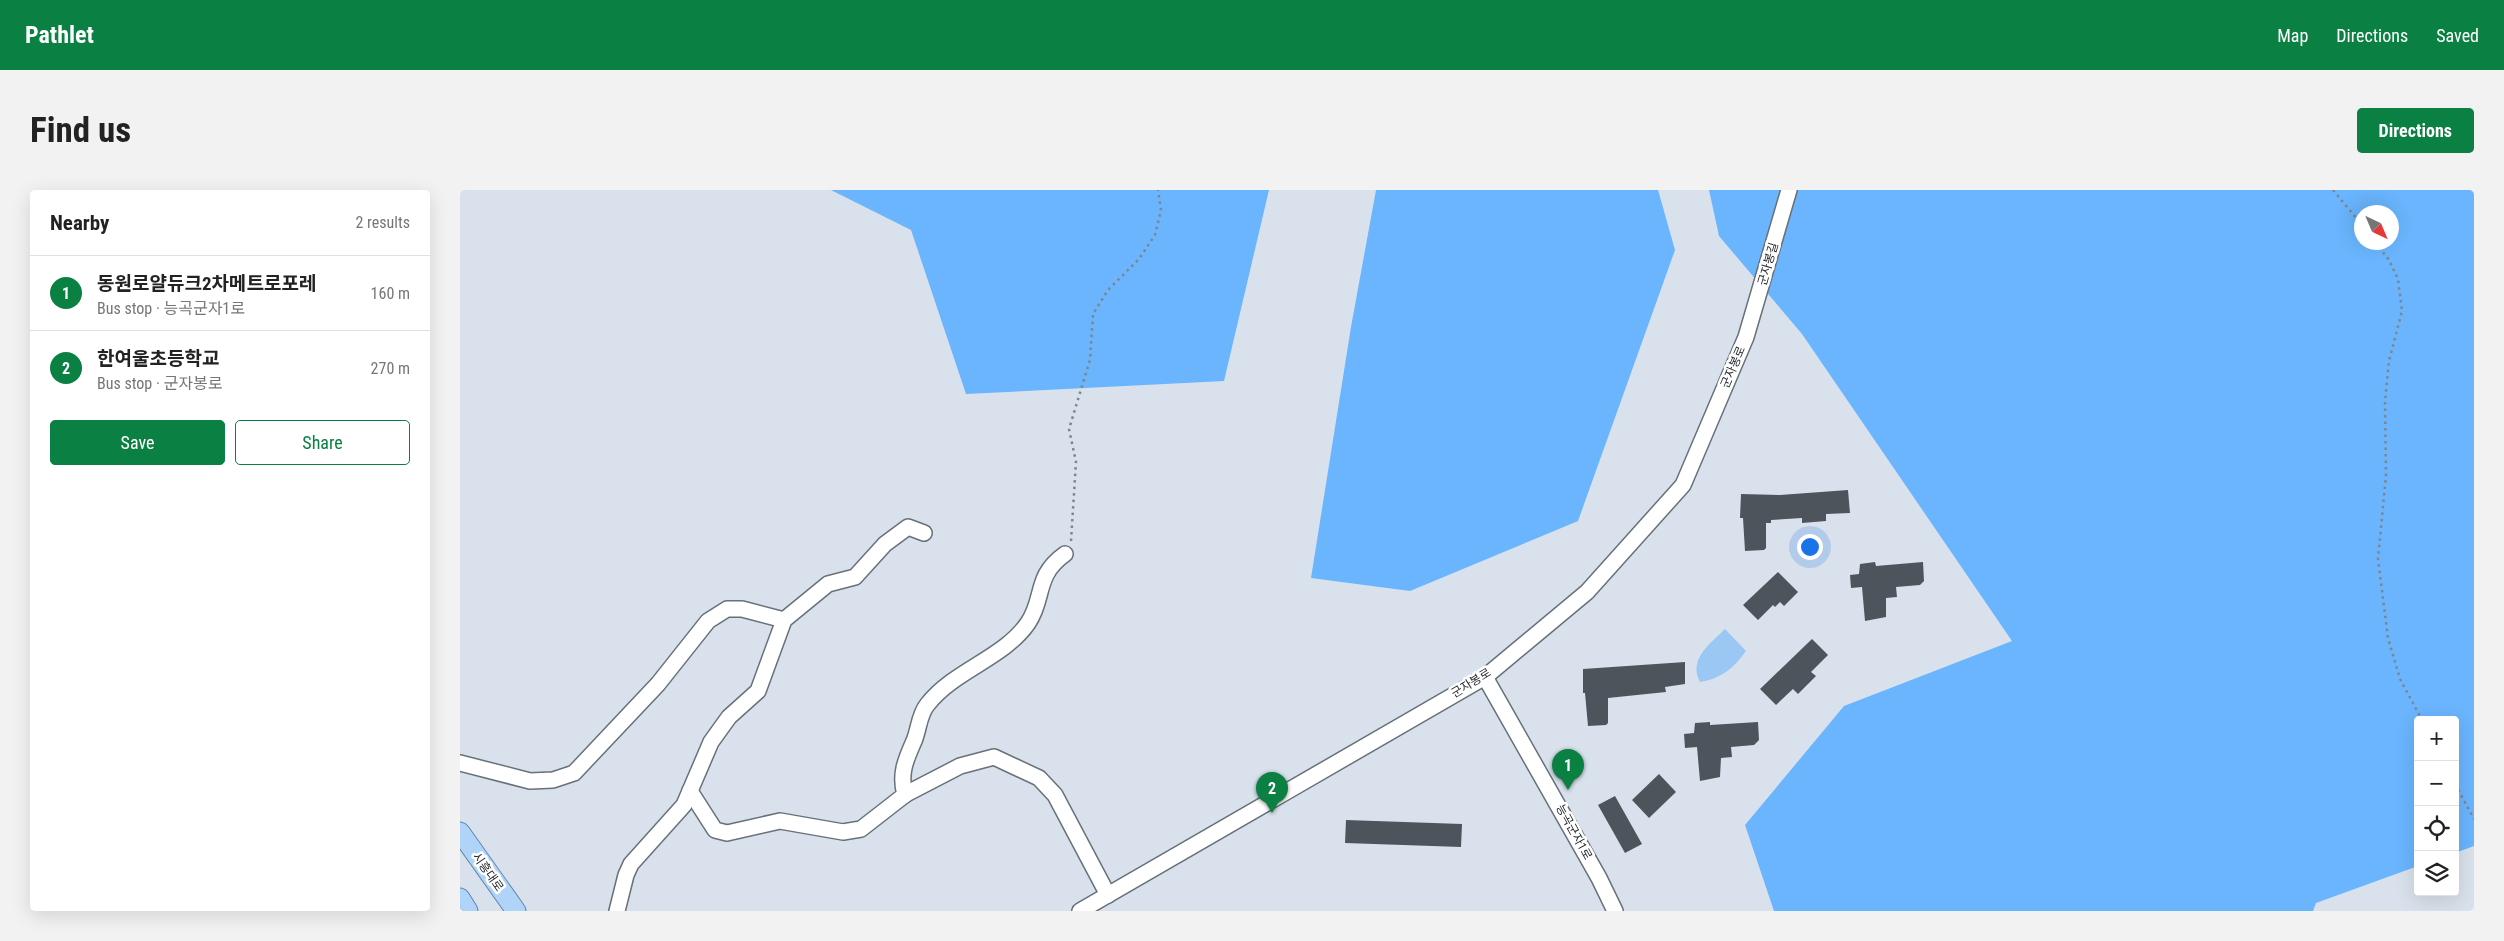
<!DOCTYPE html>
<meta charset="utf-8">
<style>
body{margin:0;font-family:"Roboto Condensed","Noto Sans KR",sans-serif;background:#f2f2f2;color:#222}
.controls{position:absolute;right:15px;bottom:15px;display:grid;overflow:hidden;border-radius:5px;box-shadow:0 5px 20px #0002}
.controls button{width:45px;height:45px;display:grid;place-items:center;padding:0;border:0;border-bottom:1px solid #e0e0e0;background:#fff;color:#222;font:25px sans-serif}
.compass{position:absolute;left:1894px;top:15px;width:45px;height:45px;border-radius:50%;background:#fff;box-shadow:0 5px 20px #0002;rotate:136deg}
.you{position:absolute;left:1349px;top:356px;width:18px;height:18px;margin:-12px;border:4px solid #fff;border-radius:50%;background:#1a73e8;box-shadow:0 0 0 8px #1a73e833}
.badge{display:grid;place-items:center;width:32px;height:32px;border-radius:50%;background:#0b8043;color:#fff;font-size:16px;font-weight:700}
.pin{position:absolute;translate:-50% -41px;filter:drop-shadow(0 1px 2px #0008)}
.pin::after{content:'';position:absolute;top:26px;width:18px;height:15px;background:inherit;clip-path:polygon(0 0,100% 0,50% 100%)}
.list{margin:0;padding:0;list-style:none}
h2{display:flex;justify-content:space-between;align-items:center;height:65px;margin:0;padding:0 20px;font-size:21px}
h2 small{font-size:16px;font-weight:400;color:#767676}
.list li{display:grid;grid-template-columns:32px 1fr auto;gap:15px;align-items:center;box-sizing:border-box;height:75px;padding:0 20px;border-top:1px solid #e0e0e0}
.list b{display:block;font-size:19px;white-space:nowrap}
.list p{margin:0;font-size:16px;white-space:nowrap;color:#767676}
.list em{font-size:16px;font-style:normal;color:#767676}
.actions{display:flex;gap:10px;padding:15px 20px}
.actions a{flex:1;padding:11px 0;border:1px solid #0b8043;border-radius:5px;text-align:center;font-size:18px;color:#0b8043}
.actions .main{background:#0b8043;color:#fff}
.icon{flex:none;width:28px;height:28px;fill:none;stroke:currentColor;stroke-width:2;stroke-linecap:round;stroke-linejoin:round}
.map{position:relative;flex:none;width:2014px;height:721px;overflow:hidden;border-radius:5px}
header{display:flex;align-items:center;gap:30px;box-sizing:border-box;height:70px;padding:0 25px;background:#0b8043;color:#fff}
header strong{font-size:24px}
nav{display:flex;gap:28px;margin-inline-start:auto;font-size:18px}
.intro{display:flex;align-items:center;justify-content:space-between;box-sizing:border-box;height:120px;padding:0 30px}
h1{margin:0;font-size:35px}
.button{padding:12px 22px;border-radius:5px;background:#0b8043;color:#fff;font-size:18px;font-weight:700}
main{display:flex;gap:30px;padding:0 30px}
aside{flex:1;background:#fff;border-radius:5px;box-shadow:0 5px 20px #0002}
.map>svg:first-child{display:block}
.green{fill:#9bc7f4}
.forest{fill:#6ab5fe;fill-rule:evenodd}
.building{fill:#4d545c}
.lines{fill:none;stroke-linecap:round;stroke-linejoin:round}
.minor-casing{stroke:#687078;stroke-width:18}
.major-casing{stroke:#5d86ae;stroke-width:21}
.path{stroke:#7f858c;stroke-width:2.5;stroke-dasharray:2.5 4;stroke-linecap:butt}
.minor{stroke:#fff;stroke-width:15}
.major{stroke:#b0d4f8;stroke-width:19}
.labels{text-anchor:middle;stroke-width:5;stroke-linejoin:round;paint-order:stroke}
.street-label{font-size:12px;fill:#25282c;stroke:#fff}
</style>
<header>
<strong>Pathlet</strong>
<nav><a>Map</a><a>Directions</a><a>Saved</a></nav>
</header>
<div class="intro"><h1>Find us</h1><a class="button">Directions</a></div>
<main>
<aside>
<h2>Nearby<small>2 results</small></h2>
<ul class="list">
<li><span class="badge">1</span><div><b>동원로얄듀크2차메트로포레</b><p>Bus stop · 능곡군자1로</p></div><em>160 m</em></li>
<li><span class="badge">2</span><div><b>한여울초등학교</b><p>Bus stop · 군자봉로</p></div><em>270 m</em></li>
</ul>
<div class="actions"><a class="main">Save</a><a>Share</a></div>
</aside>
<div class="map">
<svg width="2014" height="721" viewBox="0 0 2014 721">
<rect width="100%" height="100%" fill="#d9e2ec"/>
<!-- green -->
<path class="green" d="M1265 439 1286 461C1274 478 1261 489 1240 492 1228 469 1250 454 1265 439Z"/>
<!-- forest -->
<g class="forest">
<polygon points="371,0 809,0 764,191 506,204 451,40"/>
<polygon points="916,0 1198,0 1215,60 1118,331 950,401 851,388 891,137"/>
<path d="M1249 0H2014V656L1995 663V530H1958V676L1856 713 1853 721H1314L1285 635 1384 516 1552 451 1342 144 1259 46ZM1902 22H1932V52H1902Z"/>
</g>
<!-- building -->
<g class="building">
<polygon points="1388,300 1390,323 1366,324 1366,331 1342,333 1342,328 1311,330 1311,333 1306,333 1306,358 1304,360 1285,361 1283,328 1280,328 1281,304 1320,305"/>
<polygon points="1415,372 1416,376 1463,372 1464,391 1460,395 1436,397 1437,407 1426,408 1426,427 1405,431 1402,397 1391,398 1390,385 1399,384 1400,374"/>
<polygon points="1318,382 1338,402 1324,416 1320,412 1315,417 1313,415 1298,430 1283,415"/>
<polygon points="1352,449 1368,465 1351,482 1356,486 1338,504 1333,499 1316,515 1300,499"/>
<polygon points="1225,472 1225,494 1205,497 1206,502 1148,508 1148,533 1146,535 1128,536 1125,503 1123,503 1123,479"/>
<polygon points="1250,532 1250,535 1298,532 1299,550 1294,555 1271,557 1272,567 1261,568 1260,587 1240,591 1237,557 1225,558 1224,544 1234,543 1235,533"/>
<polygon points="1199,584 1216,602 1189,628 1172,610"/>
<polygon points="1155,606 1182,654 1165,663 1138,615"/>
<polygon points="886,630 1002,634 1001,657 885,653"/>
</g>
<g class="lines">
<defs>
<g id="minor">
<polyline points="1025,487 1139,688 1155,721"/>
<polyline points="0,573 70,591 93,590 114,583 198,494 248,431 267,419 282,419 324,430"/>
<polyline points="230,601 255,640 267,643 320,631 383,642 401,639 446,604 500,576 534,567 579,588 595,605 648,705"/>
<path d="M445 605C439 584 446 569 454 551 459 539 459 525 467 515 494 480 543 469 568 433 585 408 574 386 605 364"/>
<polyline points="157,721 166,685 171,674 224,615 251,552 269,527 298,501 324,430 368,394 395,387 425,354 448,337 464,343"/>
<polyline points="620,721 1025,487 1127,402 1223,295 1286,147 1329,0"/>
</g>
<g id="major">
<polyline points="0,642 56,721"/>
<polyline points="0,708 8,721"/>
</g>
</defs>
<!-- minor casing -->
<use href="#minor" class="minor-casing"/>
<!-- major casing -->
<use href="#major" class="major-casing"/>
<!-- path -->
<g class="path">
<polyline points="1873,0 1902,35"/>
<polyline points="1915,52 1929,70 1938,89 1942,121 1929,171 1925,212 1926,285 1918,369 1928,448 1940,489 1962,530"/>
<polyline points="611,351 616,272 609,239 630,170 633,124 648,100 679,69 695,45 701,20 698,0"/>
<polyline points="1995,594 2014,629"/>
</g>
<!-- minor -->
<use href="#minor" class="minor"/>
<!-- major -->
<use href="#major" class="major"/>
</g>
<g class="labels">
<!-- street labels -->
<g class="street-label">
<text transform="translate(1308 74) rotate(-74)" y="4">군자봉길</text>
<text transform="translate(1273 177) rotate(-67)" y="4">군자봉로</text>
<text transform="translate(1011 493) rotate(-32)" y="4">군자봉로</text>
<text transform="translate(1114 642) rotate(61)" y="4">능곡군자1로</text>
<text transform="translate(28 682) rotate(55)" y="4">시흥대로</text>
</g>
</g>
</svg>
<div class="controls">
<button>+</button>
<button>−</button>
<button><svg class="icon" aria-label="locate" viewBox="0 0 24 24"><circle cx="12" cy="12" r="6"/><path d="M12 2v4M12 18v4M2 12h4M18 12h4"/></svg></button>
<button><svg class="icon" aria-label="layers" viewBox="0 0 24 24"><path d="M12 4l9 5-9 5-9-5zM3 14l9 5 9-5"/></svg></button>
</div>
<svg class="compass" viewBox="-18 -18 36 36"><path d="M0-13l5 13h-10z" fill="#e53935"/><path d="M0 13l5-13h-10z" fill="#767676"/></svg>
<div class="you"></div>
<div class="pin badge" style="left:1108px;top:600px">1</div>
<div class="pin badge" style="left:812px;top:623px">2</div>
</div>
</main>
